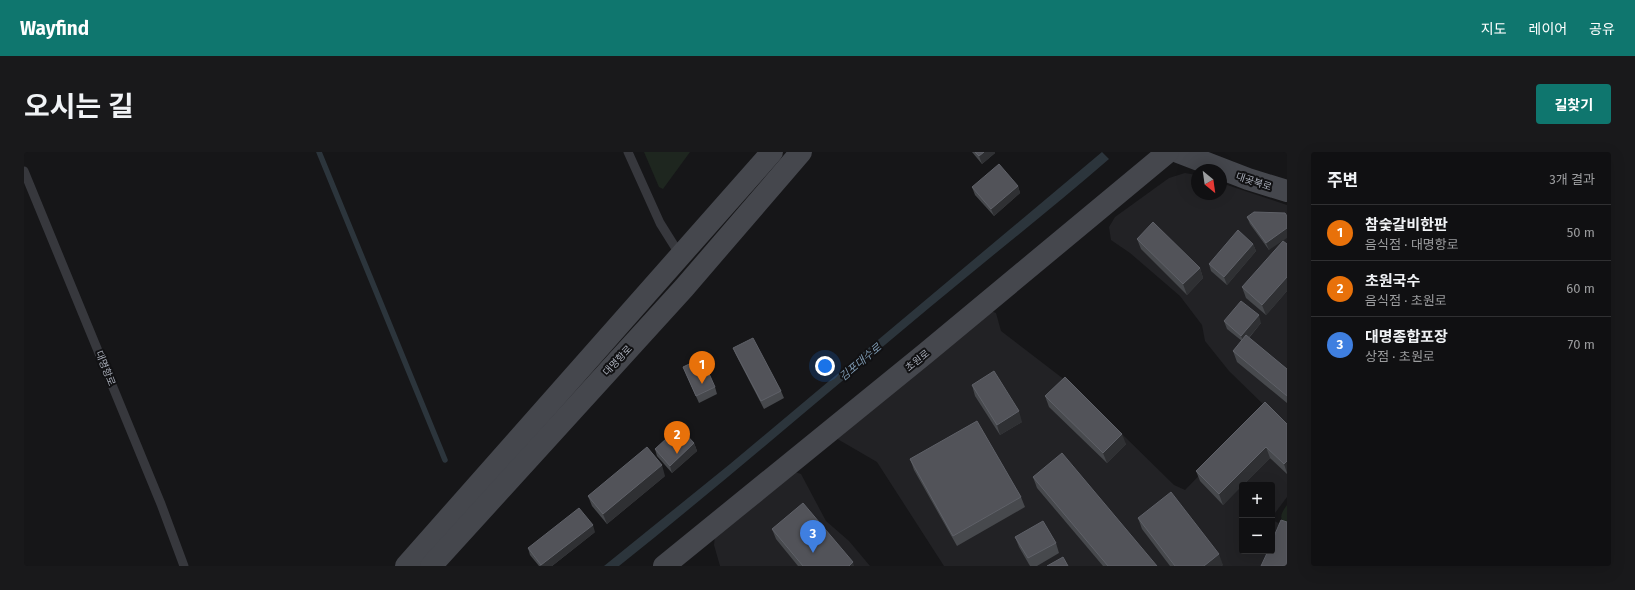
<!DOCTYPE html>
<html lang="ko">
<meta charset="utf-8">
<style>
body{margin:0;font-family:"Fira Sans","Noto Sans KR",sans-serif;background:#19191b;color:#f1f3f6}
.controls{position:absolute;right:12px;bottom:12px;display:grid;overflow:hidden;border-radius:4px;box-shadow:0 4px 16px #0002}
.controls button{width:36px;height:36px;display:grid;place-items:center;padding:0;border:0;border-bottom:1px solid #303032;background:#101012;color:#f1f3f6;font:20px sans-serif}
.compass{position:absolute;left:1167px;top:12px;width:36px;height:36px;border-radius:50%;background:#101012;box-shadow:0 4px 16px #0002;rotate:151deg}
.you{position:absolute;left:801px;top:214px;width:14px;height:14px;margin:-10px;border:3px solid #fff;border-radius:50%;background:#1a73e8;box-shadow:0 0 0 6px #1a73e833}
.badge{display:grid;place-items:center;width:26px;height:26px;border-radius:50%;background:#0f766e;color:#fff;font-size:13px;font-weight:700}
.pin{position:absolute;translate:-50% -33px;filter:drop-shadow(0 1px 2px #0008)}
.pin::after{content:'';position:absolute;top:21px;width:14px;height:12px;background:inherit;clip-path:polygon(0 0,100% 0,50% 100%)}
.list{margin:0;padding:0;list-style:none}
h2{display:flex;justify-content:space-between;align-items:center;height:52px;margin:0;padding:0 16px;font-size:17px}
h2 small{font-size:13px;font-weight:400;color:#9c9d9f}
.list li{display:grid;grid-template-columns:26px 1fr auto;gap:12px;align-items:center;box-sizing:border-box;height:56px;padding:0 16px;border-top:1px solid #303032}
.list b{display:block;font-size:15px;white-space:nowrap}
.list p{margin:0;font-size:13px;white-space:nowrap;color:#9c9d9f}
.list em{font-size:13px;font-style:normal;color:#9c9d9f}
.map{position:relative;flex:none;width:1263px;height:414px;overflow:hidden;border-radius:4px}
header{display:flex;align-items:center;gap:24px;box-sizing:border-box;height:56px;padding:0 20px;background:#0f766e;color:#fff}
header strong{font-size:19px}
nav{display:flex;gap:22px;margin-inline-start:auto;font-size:14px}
.intro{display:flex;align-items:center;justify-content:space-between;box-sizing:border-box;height:96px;padding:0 24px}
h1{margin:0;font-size:28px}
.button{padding:10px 18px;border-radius:4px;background:#0f766e;color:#fff;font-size:14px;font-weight:700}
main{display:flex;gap:24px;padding:0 24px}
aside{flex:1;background:#101012;border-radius:4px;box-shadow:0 4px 16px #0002}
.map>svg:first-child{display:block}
.built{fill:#222225}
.green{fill:#1e261f}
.water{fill:#2c353c}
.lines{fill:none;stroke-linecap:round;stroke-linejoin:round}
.stream{stroke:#2c353c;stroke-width:5.5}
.lane{stroke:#37383d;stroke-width:9}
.secondary{stroke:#45474d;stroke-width:22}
.wall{fill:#47494d}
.shaded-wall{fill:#2f3033}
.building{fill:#525359;stroke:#5f6168}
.labels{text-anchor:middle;stroke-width:4;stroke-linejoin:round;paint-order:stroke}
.street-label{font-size:10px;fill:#a8adb8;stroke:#111113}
.water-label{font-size:11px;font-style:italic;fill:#7f9bb3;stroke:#111113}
</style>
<header>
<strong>Wayfind</strong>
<nav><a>지도</a><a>레이어</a><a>공유</a></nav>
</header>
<div class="intro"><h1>오시는 길</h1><a class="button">길찾기</a></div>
<main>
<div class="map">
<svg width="1263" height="414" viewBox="0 0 1263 414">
<rect width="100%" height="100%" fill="#161618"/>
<!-- built -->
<g class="built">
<polygon points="1161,21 1173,23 1173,42 1197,42 1197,31 1263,53 1263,345 1248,365 1248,333 1218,333 1218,399 1248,399 1248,368 1263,375 1263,414 920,414 853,310 810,285 965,158 972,161 977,179 1050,235 1150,333 1161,338 1242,255 1205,219 1181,189 1178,173 1156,144 1106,101 1087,88 1085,75 1091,65 1145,26"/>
<polygon points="771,320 777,322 802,369 825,389 846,414 696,414 690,393 691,383"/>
</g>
<!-- green -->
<g class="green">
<polygon points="620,0 666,0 639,37 635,35"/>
<path d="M1263 353V372C1253 367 1258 360 1263 353Z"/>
</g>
<!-- water -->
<path class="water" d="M1078 0 1085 7C1026 58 965 106 905 156 802 242 700 330 595 414H580L706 312Z"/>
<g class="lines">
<!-- stream -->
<polyline class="stream" points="295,0 421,308"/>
<!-- lane -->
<g class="lane">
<polyline points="604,0 636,71 656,103"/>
<polyline points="0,19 137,352 160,414"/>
</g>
<!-- secondary -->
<g class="secondary">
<polyline points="1154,0 1224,27 1263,39"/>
<polyline points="382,414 748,0"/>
<polyline points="407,414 660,136 777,0"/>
<polyline points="640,414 902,201 1144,0"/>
</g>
</g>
<!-- wall -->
<g class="wall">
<polygon points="948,0 970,0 971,1 958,12"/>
<polygon points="994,34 996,41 970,64 951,43 948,35"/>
<polygon points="1261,61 1245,98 1226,72 1223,65"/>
<polygon points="1113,87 1176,116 1179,126 1163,143 1117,97"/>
<polygon points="1229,92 1232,99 1203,133 1187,119 1185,112"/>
<polygon points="1263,92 1263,139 1242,163 1222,146 1218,135"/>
<polygon points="1200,169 1237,171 1225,186 1263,217 1263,251 1213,210 1209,199 1218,189 1203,177"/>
<polygon points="709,196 757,239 760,246 740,257 712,203"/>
<polygon points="659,215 691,235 693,242 675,251"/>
<polygon points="948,233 998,270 976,283 951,244"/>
<polygon points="1021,244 1102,292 1083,311 1025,255"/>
<polygon points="1263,272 1263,322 1246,306 1219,333 1218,333 1199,353 1176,329 1172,319"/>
<polygon points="670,291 673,299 648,321 633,304 631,297"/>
<polygon points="886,307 997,345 1001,355 933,394 890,318"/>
<polygon points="641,324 583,372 568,354 564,344"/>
<polygon points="1009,325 1133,414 1079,414 1013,336"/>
<polygon points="1114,366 1199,413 1197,414 1146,414 1118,377"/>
<polygon points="748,377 830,414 774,414 752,387"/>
<polygon points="571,380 528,414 515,414 506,403 504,396"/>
<polygon points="991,385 1032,391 1035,401 1013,414 1006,414 995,395"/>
</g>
<!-- shaded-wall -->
<g class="shaded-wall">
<polygon points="960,0 970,0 971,1 958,12 955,4"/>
<polygon points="994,34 996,41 970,64 967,57"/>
<polygon points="1263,76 1263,86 1245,98 1242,91"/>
<polygon points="1229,92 1232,99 1203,133 1200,125"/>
<polygon points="1176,116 1179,126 1163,143 1159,132"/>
<polygon points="1263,125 1263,139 1242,163 1238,153"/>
<polygon points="1235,163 1237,171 1220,191 1217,184"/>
<polygon points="995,259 998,270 976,283 973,273"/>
<polygon points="1098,282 1102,292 1083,311 1079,301"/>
<polygon points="670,291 673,299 648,321 646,314"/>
<polygon points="1242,295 1246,306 1219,333 1218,333 1218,334 1199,353 1195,342"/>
<polygon points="1263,309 1263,321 1260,312"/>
<polygon points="638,313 641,324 583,372 579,362"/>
<polygon points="569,373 571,380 528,414 517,414 517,413"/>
<polygon points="1195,402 1199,413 1197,414 1180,414"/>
<polygon points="829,410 830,414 825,414"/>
</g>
<!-- building -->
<g class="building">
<polygon points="951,0 960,0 955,4"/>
<polygon points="975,12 994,34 967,57 948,35"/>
<polygon points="1230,60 1261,61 1263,64 1263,76 1242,91 1223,65"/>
<polygon points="1129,70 1176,116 1159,132 1113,87"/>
<polygon points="1214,78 1229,92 1200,125 1185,112"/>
<polygon points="1259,89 1263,92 1263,125 1238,153 1218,135"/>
<polygon points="1217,149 1235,163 1217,184 1200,169"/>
<polygon points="1222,183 1263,217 1263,244 1209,199"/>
<polygon points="729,186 757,239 737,249 709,196"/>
<polygon points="678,206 691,235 672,244 659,215"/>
<polygon points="970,219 995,259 973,273 948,233"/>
<polygon points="1041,225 1098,282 1079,301 1021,244"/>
<polygon points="1241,250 1263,272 1263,309 1260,312 1242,295 1195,342 1172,319"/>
<polygon points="953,269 997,345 929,384 886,307"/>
<polygon points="655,275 670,291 646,314 631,297"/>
<polygon points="623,295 638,313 579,362 564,344"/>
<polygon points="1038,301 1133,414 1084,414 1009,325"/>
<polygon points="1147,340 1195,402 1180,414 1151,414 1114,366"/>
<polygon points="779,351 829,410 825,414 779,414 748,377"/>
<polygon points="555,356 569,373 517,413 504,396"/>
<polygon points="1257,368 1263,370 1263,414 1237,414 1244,399 1248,399 1248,389"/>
<polygon points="1019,369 1032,391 1004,406 991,385"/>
<polygon points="1039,405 1044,414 1023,414"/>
</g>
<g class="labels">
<!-- street labels -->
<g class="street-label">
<text transform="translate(1230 29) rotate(18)" y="4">대곶북로</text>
<text transform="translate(593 208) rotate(-47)" y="4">대명항로</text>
<text transform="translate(893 208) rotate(-39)" y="4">초원로</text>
<text transform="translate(82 216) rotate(68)" y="4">대명항로</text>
</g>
<!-- water labels -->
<g class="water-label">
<text transform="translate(836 210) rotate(-40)" y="4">김포대수로</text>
</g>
</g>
</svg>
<div class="controls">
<button>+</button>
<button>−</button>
</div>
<svg class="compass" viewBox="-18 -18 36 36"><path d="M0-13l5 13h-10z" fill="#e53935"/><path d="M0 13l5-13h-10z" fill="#9c9d9f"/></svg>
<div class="you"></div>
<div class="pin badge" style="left:678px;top:232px;background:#e8710a">1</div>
<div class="pin badge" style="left:653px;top:302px;background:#e8710a">2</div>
<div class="pin badge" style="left:789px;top:401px;background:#3f7fe0">3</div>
</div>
<aside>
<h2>주변<small>3개 결과</small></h2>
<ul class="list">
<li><span class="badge" style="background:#e8710a">1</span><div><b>참숯갈비한판</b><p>음식점 · 대명항로</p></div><em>50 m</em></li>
<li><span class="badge" style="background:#e8710a">2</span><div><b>초원국수</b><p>음식점 · 초원로</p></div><em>60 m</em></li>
<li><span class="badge" style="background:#3f7fe0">3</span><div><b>대명종합포장</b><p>상점 · 초원로</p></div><em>70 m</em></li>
</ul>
</aside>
</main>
